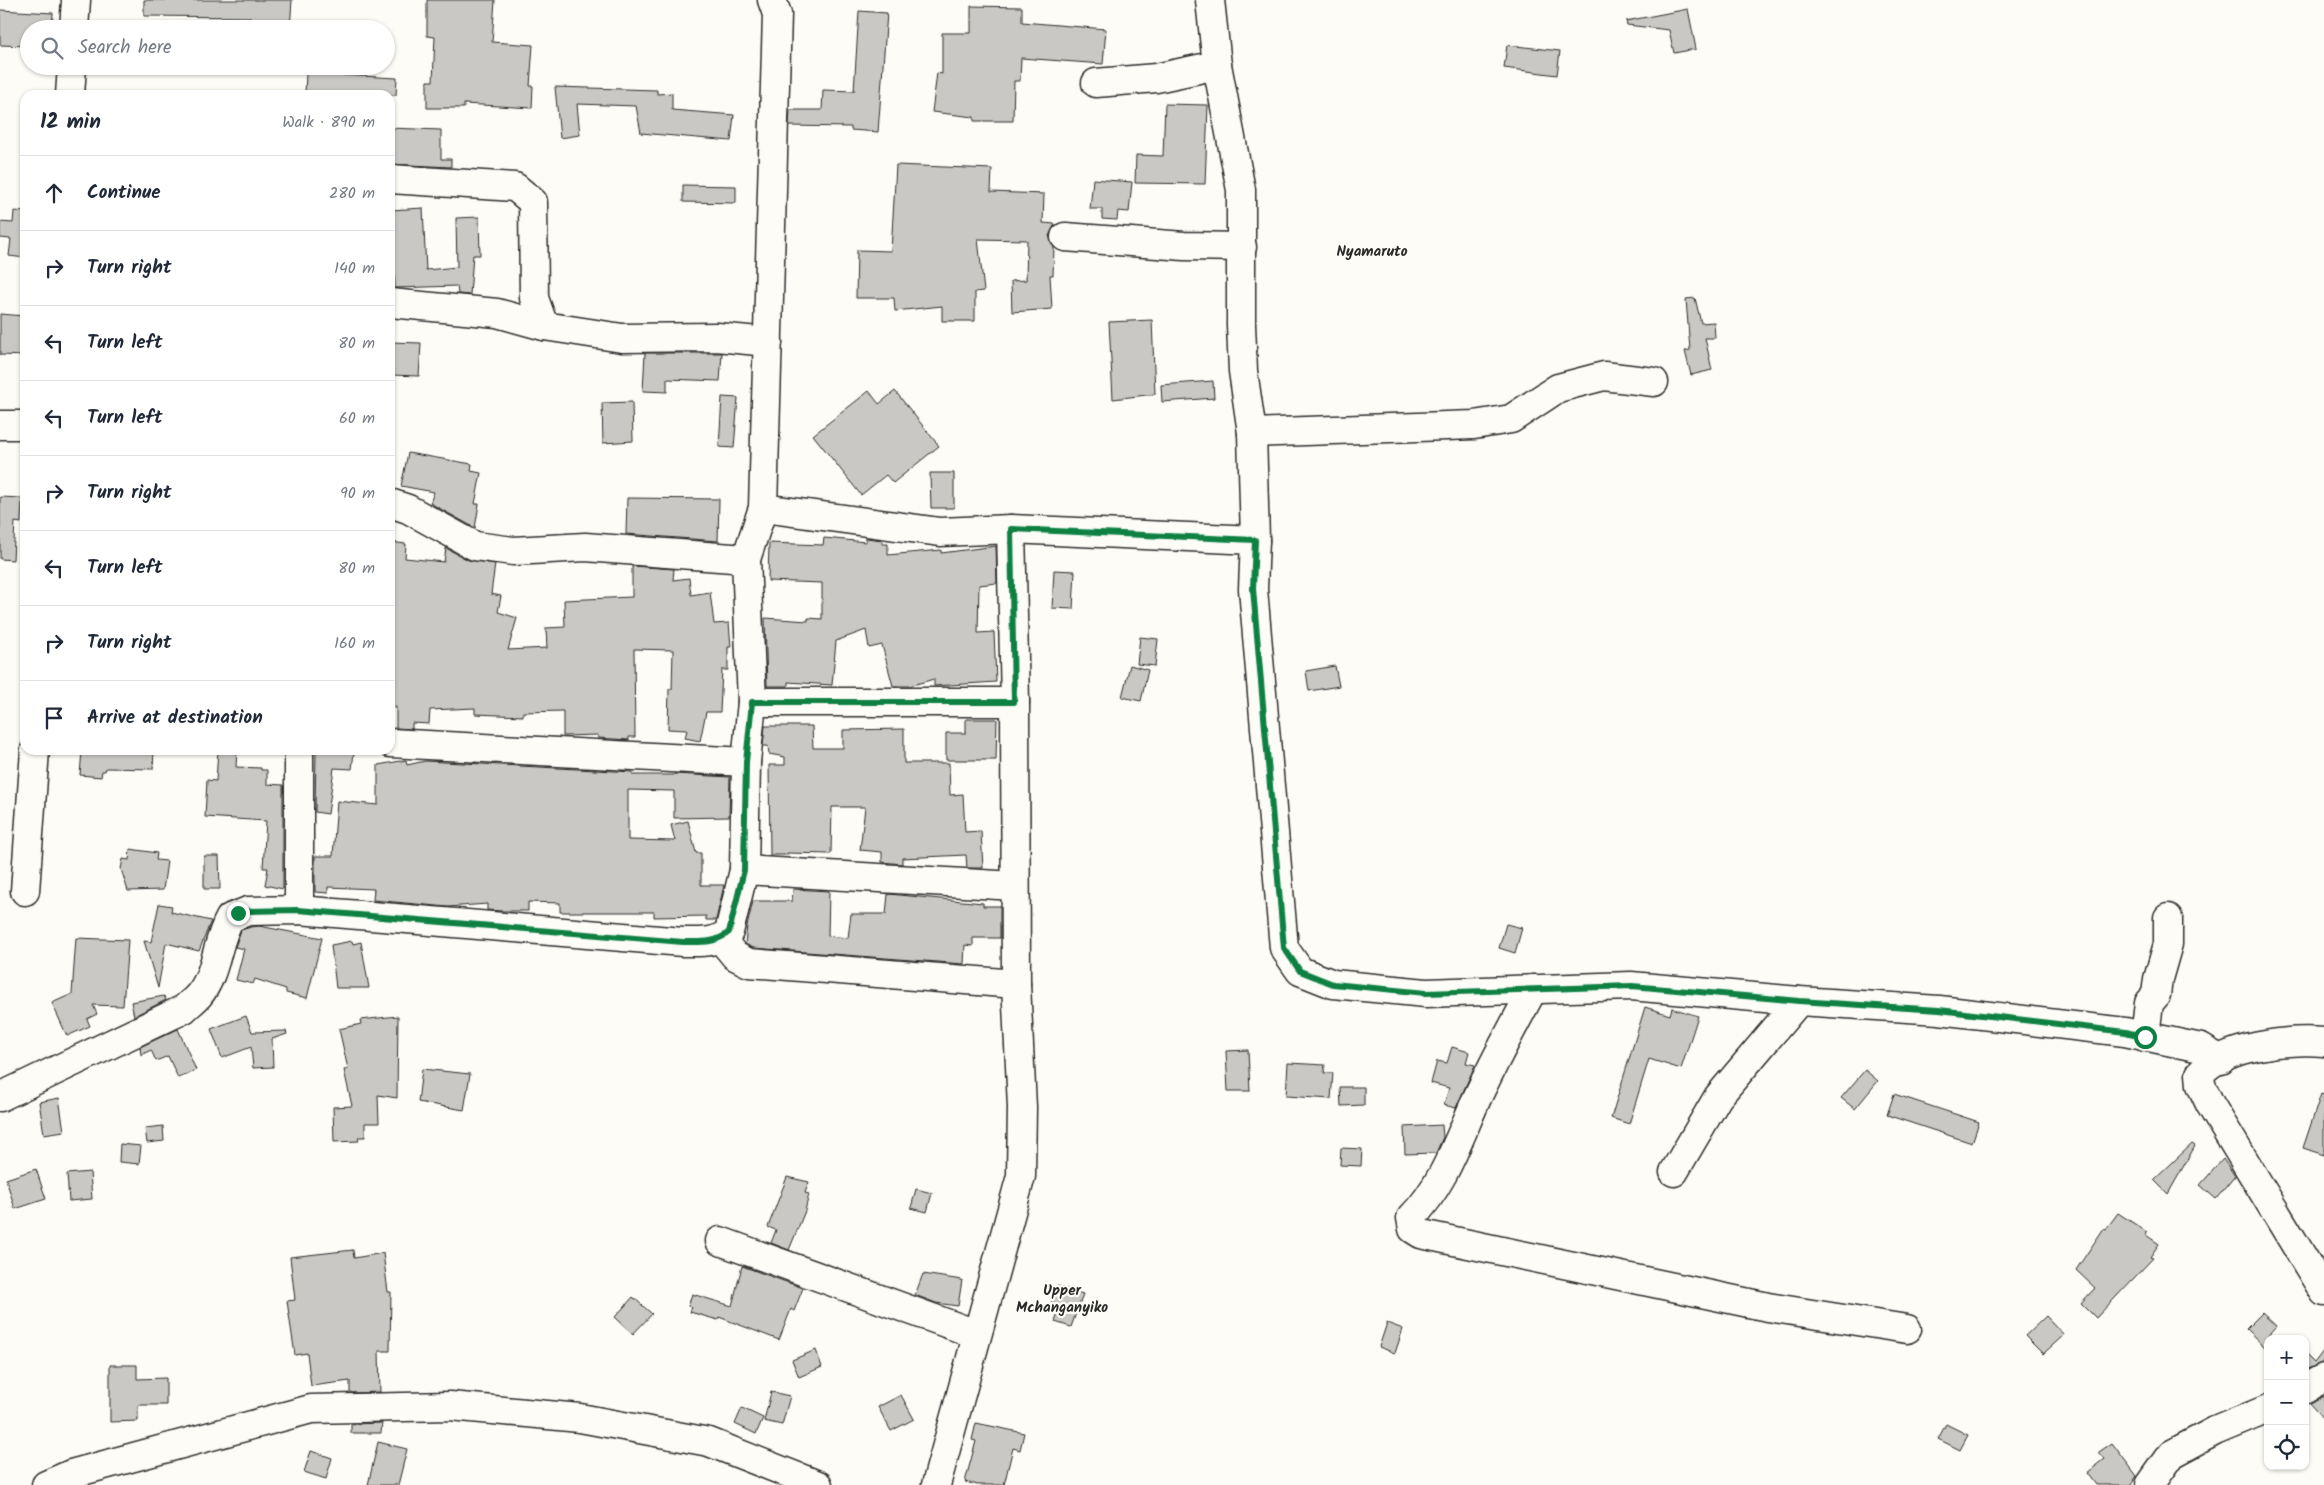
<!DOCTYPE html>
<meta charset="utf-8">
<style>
body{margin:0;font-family:Kalam,sans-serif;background:#f6f6f7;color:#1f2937}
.controls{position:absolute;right:15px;bottom:15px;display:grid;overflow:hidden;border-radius:10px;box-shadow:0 1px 4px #0004}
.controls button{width:45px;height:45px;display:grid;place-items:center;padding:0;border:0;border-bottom:1px solid #e0e1e3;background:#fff;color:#1f2937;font:25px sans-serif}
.stop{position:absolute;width:15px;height:15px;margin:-11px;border:4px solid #0b8043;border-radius:50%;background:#fff}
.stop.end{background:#0b8043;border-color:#fff;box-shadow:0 1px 5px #0008}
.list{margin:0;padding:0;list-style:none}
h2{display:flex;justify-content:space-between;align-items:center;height:65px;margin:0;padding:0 20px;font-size:21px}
h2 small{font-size:16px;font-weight:400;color:#747a83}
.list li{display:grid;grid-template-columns:32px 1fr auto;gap:15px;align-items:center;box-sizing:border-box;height:75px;padding:0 20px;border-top:1px solid #e0e1e3}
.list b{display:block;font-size:19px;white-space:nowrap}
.list em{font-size:16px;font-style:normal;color:#747a83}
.icon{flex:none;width:28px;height:28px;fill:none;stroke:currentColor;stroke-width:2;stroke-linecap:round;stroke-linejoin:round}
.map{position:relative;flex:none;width:2324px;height:1485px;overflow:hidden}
.search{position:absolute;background:#fff;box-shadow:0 1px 4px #0004;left:20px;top:20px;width:375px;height:55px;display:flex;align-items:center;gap:12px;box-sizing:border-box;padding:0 18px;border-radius:28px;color:#747a83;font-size:19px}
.panel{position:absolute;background:#fff;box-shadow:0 1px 4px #0004;left:20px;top:90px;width:375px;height:665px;border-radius:15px}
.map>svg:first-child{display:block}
.building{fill:#c9c8c4;stroke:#2b2b2b}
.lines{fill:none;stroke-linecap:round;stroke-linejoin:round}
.minor-casing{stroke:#2b2b2b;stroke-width:31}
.minor{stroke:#fdfcf7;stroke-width:28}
.route{stroke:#0b8043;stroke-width:6}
.labels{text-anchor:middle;stroke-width:4.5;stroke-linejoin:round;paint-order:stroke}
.quarter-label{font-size:15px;font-weight:bold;fill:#2b2b2b;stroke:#fdfcf7}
</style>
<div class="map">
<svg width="2324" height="1485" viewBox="0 0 2324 1485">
<rect width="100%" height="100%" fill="#fdfcf7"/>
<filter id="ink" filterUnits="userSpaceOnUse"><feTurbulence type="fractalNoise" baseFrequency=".02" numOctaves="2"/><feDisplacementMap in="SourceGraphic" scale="10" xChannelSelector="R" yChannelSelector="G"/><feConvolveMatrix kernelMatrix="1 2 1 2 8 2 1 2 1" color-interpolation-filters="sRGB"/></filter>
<g filter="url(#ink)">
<!-- building -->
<g class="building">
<polygon points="144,0 292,0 290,29 249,29 250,17 144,16"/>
<polygon points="427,0 495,0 492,42 533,45 530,86 533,86 532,108 464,104 464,108 427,108 427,81 433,81 435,37 427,36"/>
<polygon points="971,6 1022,7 1022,22 1106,29 1103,64 1021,58 1020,81 1014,81 1013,121 974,121 974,117 932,112 937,73 942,74 942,33 971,33"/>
<polygon points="1688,9 1696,49 1674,53 1669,30 1627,25 1626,21"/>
<polygon points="0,10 53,13 52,29 29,29 29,46 0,45"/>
<polygon points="859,11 887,13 878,132 851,130 851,127 789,126 790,110 822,110 823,90 854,91"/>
<polygon points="1507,45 1560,51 1557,75 1504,68"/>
<polygon points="306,73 397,78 396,95 305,95"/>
<polygon points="555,87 657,90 657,94 672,93 672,110 734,115 731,141 641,133 636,106 577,104 580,135 560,138"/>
<polygon points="1165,104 1208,105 1205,184 1135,183 1136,155 1163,156"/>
<polygon points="390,128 441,130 441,159 451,159 451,167 390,164"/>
<polygon points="896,165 992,169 991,192 1044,194 1043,223 1055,224 1049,236 1054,247 1053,275 1050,275 1052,309 1012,312 1011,281 1026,280 1027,240 978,239 984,291 975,292 975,321 942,321 942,306 895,311 894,298 856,298 857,250 891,251"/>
<polygon points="1093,179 1132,182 1129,212 1118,211 1117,220 1102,219 1102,209 1090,209"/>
<polygon points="683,185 736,186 736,203 683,202"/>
<polygon points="423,208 426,270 457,267 456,218 479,217 480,255 473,255 470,295 458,294 457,286 395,288 391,210"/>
<polygon points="14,211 25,212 25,258 9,256 11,239 0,238 0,222 13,223"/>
<polygon points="1695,298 1701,323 1714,322 1715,338 1705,338 1712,370 1691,375 1685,351 1690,350 1686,299"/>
<polygon points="0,314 25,316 25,356 0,355"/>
<polygon points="1152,320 1155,394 1113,399 1109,322"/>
<polygon points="390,342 421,343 419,376 390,375"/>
<polygon points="645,353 722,353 720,381 667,379 667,392 643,391"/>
<polygon points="1213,381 1214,398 1162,402 1161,385"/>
<polygon points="869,391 879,404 895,391 939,446 893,483 886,475 861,495 813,435"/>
<polygon points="722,397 738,398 734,448 719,447"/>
<polygon points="632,402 633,441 603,443 602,403"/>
<polygon points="408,453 472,464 471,471 481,473 475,504 479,504 475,528 430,503 434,492 401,486"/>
<polygon points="930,473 954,473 954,508 931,508"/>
<polygon points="0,497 22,498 21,523 15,522 13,560 0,559"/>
<polygon points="627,498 719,499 718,541 626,534"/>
<polygon points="824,538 866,542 866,538 882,540 882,544 888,544 888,555 941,550 941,553 996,546 997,583 979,585 978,633 994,632 996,682 934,686 934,679 909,686 893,686 882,645 869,648 866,630 836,641 832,685 788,682 788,686 767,686 765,618 808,621 808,618 822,619 822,583 768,581 769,543 823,545"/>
<polygon points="390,542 406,544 405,558 444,562 446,548 468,560 495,564 491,594 501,596 498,612 517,618 508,650 547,648 546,628 565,627 564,600 632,597 632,566 674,569 673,580 689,578 691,595 710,592 714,624 729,623 731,647 728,647 728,670 722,670 720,712 706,712 700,741 685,738 687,730 668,729 669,689 672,689 673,650 634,649 635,737 629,737 629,740 598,738 598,735 563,736 563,711 523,712 523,716 475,714 475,708 430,710 429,724 412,723 412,729 396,728 396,707 390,707"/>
<polygon points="1054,570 1075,571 1073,609 1052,608"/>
<polygon points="1140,637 1158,639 1155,666 1137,664"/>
<polygon points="1130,665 1148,670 1141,701 1122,697"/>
<polygon points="1335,666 1339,686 1309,691 1306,671"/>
<polygon points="966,719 997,719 996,760 946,760 946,733 966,733"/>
<polygon points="765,726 812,726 813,748 843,748 843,730 904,729 904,763 949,763 950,795 963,794 965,832 981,831 983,868 967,868 966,855 902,858 902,864 882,862 882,852 860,850 865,807 832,807 831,854 787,853 787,855 770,855 769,765 785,765 785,757 769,754 768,746 763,746"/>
<polygon points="82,750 154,750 153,769 106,768 105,771 102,771 101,777 80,775"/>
<polygon points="218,750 237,750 236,767 261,768 261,770 267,770 267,784 283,785 283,889 265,885 268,868 263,868 266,821 205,817 207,780 216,781"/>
<polygon points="316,750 354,752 352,769 334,768 328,814 315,812"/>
<polygon points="406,760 407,765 425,761 633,772 633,775 674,775 674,774 730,777 729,817 674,818 674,791 628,790 628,840 675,841 671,825 688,821 696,853 701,853 701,885 724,885 716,920 706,920 706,916 654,917 654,912 560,912 560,903 528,902 528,911 502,911 487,910 487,904 448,907 373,900 374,889 328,887 328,893 315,892 315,856 333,856 337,801 378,805 378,765"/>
<polygon points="130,849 157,853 156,860 167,861 163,890 128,891 121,869 123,859 129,860"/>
<polygon points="204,856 219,856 220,889 204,889"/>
<polygon points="793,889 829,891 828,936 848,938 851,914 886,914 888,894 983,903 983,906 1000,906 1000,938 973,938 973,946 965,945 964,964 753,948 745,944 747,926 753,901 792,901"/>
<polygon points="159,904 172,906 171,912 211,921 199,951 166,943 158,988 144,941 151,942"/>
<polygon points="1506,924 1522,928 1515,953 1499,948"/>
<polygon points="259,926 322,938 307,998 286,993 286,989 255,979 253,984 236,980 244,949 235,947 240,933 241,930 251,927"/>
<polygon points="76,938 128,940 123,1006 93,1005 97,1014 87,1019 90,1026 67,1036 52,1003 72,994"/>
<polygon points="352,941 353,944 361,942 369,988 336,988 331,945"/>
<polygon points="164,996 166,1000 134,1016 131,1002"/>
<polygon points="1645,1007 1670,1015 1672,1008 1698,1016 1681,1069 1649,1059 1629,1124 1611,1118"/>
<polygon points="246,1016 252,1032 286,1031 287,1034 272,1039 273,1067 253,1068 251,1047 222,1058 211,1029"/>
<polygon points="398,1016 397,1098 378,1095 379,1123 365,1123 365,1137 358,1137 359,1141 334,1142 333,1107 352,1106 344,1070 348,1069 339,1029 361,1024 360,1020"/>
<polygon points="178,1029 196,1070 178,1078 168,1056 156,1061 151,1050 141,1055 140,1047"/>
<polygon points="1452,1047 1469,1052 1466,1063 1475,1065 1456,1108 1444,1105 1449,1088 1431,1083 1437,1061 1447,1063"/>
<polygon points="1248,1050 1250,1091 1228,1091 1226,1051"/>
<polygon points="1288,1063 1325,1065 1324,1073 1333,1073 1331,1099 1286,1096"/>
<polygon points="422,1069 470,1074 464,1110 418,1102"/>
<polygon points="1865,1070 1878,1081 1855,1109 1841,1098"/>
<polygon points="1340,1087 1364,1087 1364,1105 1341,1106"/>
<polygon points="1894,1094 1979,1122 1972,1143 1887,1115"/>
<polygon points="2321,1094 2324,1095 2324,1155 2303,1148"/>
<polygon points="59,1098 64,1131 44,1134 39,1102"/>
<polygon points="1442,1125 1443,1137 1436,1153 1405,1154 1404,1127"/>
<polygon points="163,1126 164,1141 147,1143 145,1128"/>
<polygon points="120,1144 141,1146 139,1164 119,1162"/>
<polygon points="2192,1144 2195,1146 2168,1194 2154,1180"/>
<polygon points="1341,1148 1362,1149 1361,1166 1340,1165"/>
<polygon points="2223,1159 2235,1176 2216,1199 2200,1185"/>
<polygon points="36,1169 46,1199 15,1209 6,1179"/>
<polygon points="90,1172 92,1199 69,1201 67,1174"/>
<polygon points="787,1177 809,1182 805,1193 809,1194 805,1211 789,1250 771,1243 776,1230 768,1227"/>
<polygon points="916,1189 932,1193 927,1212 911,1208"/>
<polygon points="2118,1213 2147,1232 2146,1235 2159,1244 2150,1257 2153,1258 2096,1318 2081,1303 2095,1288 2076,1270 2104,1228 2106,1229"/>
<polygon points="353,1250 354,1258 383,1253 388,1292 391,1292 390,1351 379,1351 380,1392 350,1393 350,1381 311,1386 307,1353 295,1355 287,1301 295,1300 290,1257"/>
<polygon points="742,1266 803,1288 794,1311 791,1309 779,1340 719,1317 718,1320 690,1312 692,1307 688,1306 692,1294 732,1306"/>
<polygon points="923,1274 962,1280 958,1306 936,1303 915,1295"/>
<polygon points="1057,1286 1083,1294 1071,1327 1055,1322 1058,1313 1049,1310"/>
<polygon points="633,1297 652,1314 633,1334 615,1317"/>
<polygon points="2262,1313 2276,1326 2268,1335 2268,1350 2246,1329"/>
<polygon points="2046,1316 2064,1335 2043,1354 2025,1336"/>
<polygon points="1387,1323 1403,1329 1395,1353 1379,1347"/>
<polygon points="816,1350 822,1367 799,1377 792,1360"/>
<polygon points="2324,1350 2324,1362 2305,1370 2305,1354 2314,1363"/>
<polygon points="110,1365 137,1365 137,1379 166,1378 166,1405 138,1405 138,1421 110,1422"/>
<polygon points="771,1392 790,1396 782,1425 764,1421"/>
<polygon points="901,1395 914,1419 891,1431 878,1407"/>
<polygon points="2324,1396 2324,1420 2309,1403"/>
<polygon points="742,1408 763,1418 756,1434 735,1424"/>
<polygon points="382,1423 381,1433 351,1433 351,1424"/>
<polygon points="976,1423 1024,1433 1020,1450 1013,1448 1004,1485 978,1485 965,1482 976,1441 972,1440"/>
<polygon points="1946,1424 1968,1435 1960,1450 1938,1439"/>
<polygon points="378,1442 407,1449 398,1485 368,1485"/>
<polygon points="2112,1443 2137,1476 2130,1485 2096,1485 2087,1473 2105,1459 2099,1452"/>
<polygon points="311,1451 332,1458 326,1479 304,1472"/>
</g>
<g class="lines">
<defs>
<g id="minor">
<polyline points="1210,0 1217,65 1241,190 1241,325 1243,371 1252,433 1255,540 1253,589 1284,948 1300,971 1333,984 1426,993 1631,986 1799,1001 1939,1010 2125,1032 2201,1048 2221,1060"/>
<polyline points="74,29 76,0"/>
<polyline points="1096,83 1156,78 1217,65"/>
<polyline points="70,95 72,66"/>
<polyline points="390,179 515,187 533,202 534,298 544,326 622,338 717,337 768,342"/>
<polyline points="1065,237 1184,246 1242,247"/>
<polyline points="390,303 497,313 544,326"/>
<polyline points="0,425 25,425"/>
<polyline points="1252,433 1474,425 1511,419 1558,388 1604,376 1654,382"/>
<polyline points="390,503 408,509 475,546 513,551 585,547 746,559 763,508 777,14 772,0"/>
<polyline points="763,508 940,532 1011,529 1015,702 1016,984 1022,1107 1021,1176 936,1485"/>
<polyline points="1011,529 1255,540"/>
<polyline points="752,702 1015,702"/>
<polyline points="390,743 746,762"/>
<polyline points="744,870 746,762 752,702 746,559"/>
<polyline points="25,891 35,750"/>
<polyline points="299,910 299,750"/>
<polyline points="721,939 735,956 749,963 1016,984"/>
<path d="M1533 989C1514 1025 1494 1061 1477 1098 1458 1140 1444 1185 1411 1218L1413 1229 1421 1234 1768 1307 1907 1329"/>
<polyline points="2145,1037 2149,1003 2156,995 2158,979 2168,944 2168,918"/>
<path d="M2324 1042C2289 1039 2223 1046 2200 1074L2201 1085 2210 1104 2324 1292"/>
<path d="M0 1097 184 1009C189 1004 195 1000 199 995 217 973 216 942 230 918L248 911 299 910 683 942C700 942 715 944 729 932L744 870 1015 886"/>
<polyline points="1674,1172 1718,1097 1799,1001"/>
<polyline points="720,1241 976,1334"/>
<polyline points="2305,1388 2324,1378"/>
<polyline points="46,1485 71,1474 311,1409 450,1406 580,1418 709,1442 818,1485"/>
<polyline points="2150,1485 2172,1454 2215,1431 2268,1409"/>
</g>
</defs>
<!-- minor casing -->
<use href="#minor" class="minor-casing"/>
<!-- minor -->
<use href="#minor" class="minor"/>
</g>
</g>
<g class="lines" filter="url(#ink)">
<!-- route -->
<path class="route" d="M238 913 248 911 298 910 683 942C700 942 715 944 729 932L744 870 746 762 752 702H1014L1011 529 1255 540 1253 589 1284 948 1300 971 1333 984 1426 993 1632 986 1799 1001 1939 1010 2126 1032 2145 1037"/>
</g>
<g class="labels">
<!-- quarter labels -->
<g class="quarter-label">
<text x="1372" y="256">Nyamaruto</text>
<text x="1062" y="1295">Upper<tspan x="1062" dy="17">Mchanganyiko</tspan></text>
</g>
</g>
</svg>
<div class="controls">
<button>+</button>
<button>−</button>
<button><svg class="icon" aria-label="locate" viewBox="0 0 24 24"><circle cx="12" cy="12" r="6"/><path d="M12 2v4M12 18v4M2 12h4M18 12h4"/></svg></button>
</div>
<div class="stop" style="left:2145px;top:1037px"></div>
<div class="stop end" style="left:238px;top:913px"></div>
<div class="search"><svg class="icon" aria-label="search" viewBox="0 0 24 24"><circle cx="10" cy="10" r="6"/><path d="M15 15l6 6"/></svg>Search here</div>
<section class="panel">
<h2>12 min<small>Walk · 890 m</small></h2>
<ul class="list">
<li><svg class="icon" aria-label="ahead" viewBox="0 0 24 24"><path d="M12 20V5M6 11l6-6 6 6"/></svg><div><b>Continue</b></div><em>280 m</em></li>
<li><svg class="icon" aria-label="right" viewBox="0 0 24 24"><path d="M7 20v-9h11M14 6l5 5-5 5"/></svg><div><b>Turn right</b></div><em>140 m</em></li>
<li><svg class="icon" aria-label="left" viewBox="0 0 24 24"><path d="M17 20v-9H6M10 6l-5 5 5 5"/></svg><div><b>Turn left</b></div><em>80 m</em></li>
<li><svg class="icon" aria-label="left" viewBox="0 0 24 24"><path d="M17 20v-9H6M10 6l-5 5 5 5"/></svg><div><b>Turn left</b></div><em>60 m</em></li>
<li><svg class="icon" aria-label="right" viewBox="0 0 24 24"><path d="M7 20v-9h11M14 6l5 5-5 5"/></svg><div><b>Turn right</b></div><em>90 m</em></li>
<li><svg class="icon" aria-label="left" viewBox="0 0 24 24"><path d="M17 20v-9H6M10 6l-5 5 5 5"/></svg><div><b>Turn left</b></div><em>80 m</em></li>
<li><svg class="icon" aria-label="right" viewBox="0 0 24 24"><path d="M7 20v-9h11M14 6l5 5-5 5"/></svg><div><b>Turn right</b></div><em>160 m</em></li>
<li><svg class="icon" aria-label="arrive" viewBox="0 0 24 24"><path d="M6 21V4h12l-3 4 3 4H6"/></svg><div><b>Arrive at destination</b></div></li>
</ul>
</section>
</div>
